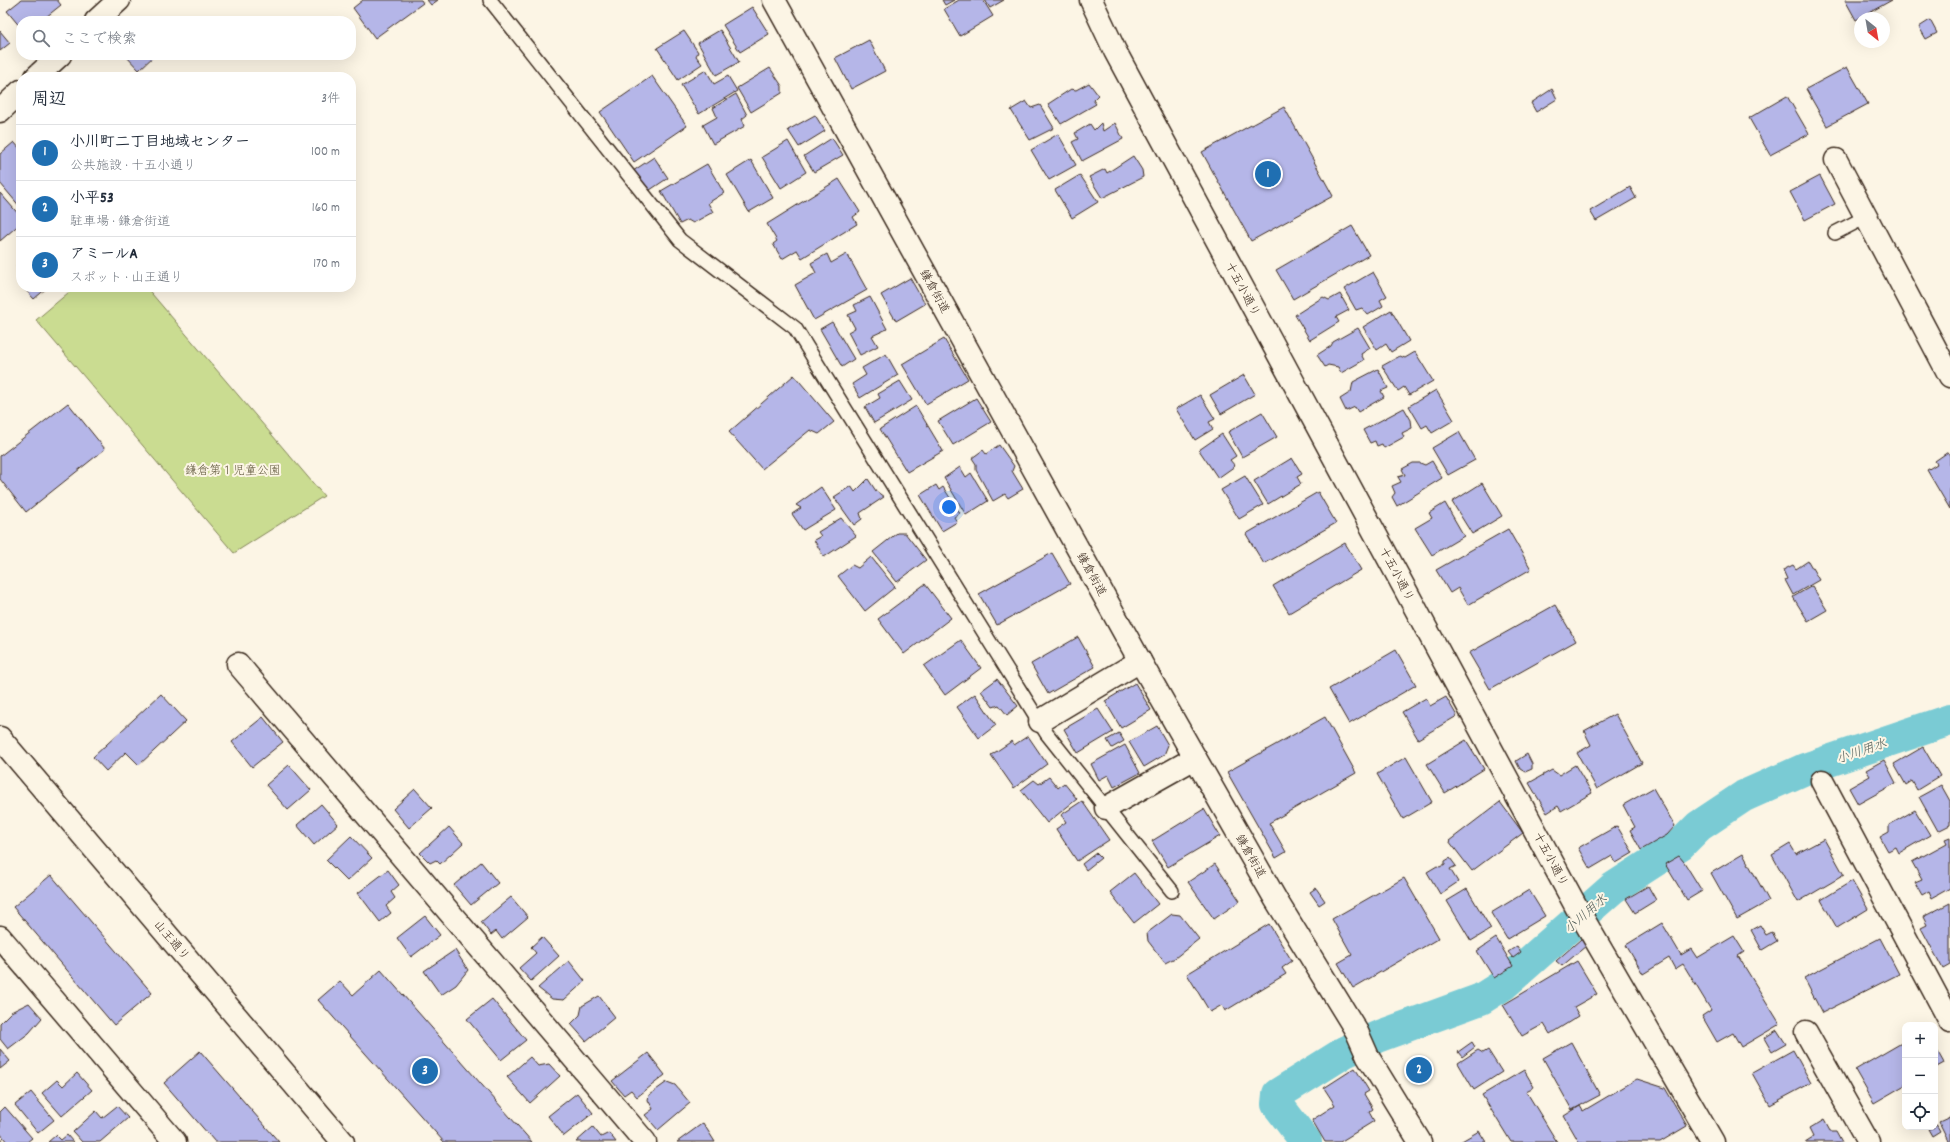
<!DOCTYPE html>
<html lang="ja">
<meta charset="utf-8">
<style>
body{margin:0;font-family:Dekko,"Klee One",sans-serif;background:#f6f6f7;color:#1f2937}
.controls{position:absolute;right:12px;bottom:12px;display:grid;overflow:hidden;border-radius:8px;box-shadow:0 4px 16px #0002}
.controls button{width:36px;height:36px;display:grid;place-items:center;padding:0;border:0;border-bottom:1px solid #e0e1e3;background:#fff;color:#1f2937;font:20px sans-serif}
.compass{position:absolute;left:1854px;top:12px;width:36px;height:36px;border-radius:50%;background:#fff;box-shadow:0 4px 16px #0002;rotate:149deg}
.you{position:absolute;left:949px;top:507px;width:14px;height:14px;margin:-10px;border:3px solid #fff;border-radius:50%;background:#1a73e8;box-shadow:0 0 0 6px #1a73e833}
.badge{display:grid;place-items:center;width:26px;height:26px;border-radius:50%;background:#1f6fb2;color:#fff;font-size:13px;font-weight:700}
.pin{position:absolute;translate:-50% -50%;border:2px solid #fff;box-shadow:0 1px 4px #0006}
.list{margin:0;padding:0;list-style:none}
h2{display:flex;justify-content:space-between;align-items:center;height:52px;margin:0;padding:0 16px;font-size:17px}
h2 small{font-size:13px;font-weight:400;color:#747a83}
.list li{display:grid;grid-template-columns:26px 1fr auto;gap:12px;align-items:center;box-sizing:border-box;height:56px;padding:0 16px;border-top:1px solid #e0e1e3}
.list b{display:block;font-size:15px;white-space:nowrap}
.list p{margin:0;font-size:13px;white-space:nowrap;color:#747a83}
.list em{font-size:13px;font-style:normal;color:#747a83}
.icon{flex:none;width:22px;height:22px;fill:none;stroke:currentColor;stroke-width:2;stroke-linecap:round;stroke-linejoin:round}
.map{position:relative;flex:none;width:1950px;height:1142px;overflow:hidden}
.search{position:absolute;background:#fff;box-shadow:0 4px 16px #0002;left:16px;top:16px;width:340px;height:44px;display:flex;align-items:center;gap:10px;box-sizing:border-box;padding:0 14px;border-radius:16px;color:#747a83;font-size:15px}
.panel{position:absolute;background:#fff;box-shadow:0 4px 16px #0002;left:16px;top:72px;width:340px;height:220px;border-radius:16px}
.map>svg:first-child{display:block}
.green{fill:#cadc91;stroke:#828358}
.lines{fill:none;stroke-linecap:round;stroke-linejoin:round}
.canal{stroke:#7acbd4;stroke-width:32}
.building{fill:#b5b6e8;stroke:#3b2a1e}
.service-casing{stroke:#3b2a1e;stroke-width:16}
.minor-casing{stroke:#3b2a1e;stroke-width:25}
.tertiary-casing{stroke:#3b2a1e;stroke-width:25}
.path{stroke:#3b2a1e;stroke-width:2.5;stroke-dasharray:4 3;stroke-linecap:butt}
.service{stroke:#fcf5e5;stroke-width:13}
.minor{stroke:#fcf5e5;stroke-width:22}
.tertiary{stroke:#fcf5e5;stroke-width:22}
.labels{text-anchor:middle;stroke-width:4;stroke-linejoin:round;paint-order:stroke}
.street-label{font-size:12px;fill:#3b2a1e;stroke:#fcf5e5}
.park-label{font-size:12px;fill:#5f563b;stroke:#fcf5e5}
.water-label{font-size:13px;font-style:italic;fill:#4e5a55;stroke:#fcf5e5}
</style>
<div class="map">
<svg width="1950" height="1142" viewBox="0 0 1950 1142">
<rect width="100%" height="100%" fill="#fcf5e5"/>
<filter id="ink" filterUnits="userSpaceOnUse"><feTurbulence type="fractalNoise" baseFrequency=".025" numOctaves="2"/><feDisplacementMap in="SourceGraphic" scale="8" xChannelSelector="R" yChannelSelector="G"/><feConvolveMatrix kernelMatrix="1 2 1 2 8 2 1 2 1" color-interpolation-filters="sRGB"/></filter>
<g filter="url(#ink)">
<!-- green -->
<polygon class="green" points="75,287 146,287 324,496 234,553 36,320"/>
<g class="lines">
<!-- canal -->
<polyline class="canal" points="1306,1142 1277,1104 1278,1094 1345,1052 1377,1037 1481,999 1503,985 1613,888 1681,844 1699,826 1744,796 1805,769 1950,720"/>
</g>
<!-- building -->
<g class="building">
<polygon points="21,0 57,0 61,5 41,21 21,21 21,28 7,11"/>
<polygon points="363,0 421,0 423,3 375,38 353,8"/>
<polygon points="427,0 438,0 431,5"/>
<polygon points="942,0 954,0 945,5"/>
<polygon points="959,0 983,0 993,16 960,36 944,9"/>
<polygon points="985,0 1004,0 990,8"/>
<polygon points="1845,0 1892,0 1856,20"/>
<polygon points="752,7 769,34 740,52 723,25"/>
<polygon points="1930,20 1937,33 1926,39 1919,27"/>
<polygon points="720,30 739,62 716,75 698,43"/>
<polygon points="0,31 10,43 0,51"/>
<polygon points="684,31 698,52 696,56 702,64 678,80 657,48"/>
<polygon points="869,40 885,71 851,89 835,58"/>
<polygon points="125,55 155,55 139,70"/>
<polygon points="1847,67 1868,104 1827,126 1806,89"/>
<polygon points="770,68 782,86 782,93 751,112 737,88"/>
<polygon points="706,70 714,84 728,76 737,91 699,114 681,85"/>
<polygon points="652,76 687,126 634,162 600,112"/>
<polygon points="1089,83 1098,95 1093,100 1096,104 1061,124 1048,104 1071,89 1076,90"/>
<polygon points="1552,89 1557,99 1536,112 1531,103"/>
<polygon points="736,94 747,115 742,119 745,126 713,144 703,125 717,117 713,108"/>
<polygon points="1787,96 1809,134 1770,155 1749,118"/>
<polygon points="1026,101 1031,108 1040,105 1054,128 1030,140 1011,110"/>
<polygon points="1284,107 1333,196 1251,241 1202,152"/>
<polygon points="815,115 825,131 799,147 788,130"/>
<polygon points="1101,123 1103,131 1115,123 1123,139 1082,161 1072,142 1078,139 1075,133 1090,124 1094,130"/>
<polygon points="1058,134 1076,165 1049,180 1031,150"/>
<polygon points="832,138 843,155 814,172 804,156"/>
<polygon points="788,141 806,172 781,188 762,157"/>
<polygon points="14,142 21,150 21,208 0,183 0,154"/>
<polygon points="1133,156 1142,170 1143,177 1102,198 1089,177 1105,169 1107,173"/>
<polygon points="654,157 668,178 647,192 633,171"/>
<polygon points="751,160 773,198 749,212 727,175"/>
<polygon points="707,164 724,193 708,203 713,212 693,223 688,220 680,224 661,191"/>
<polygon points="1080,175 1098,202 1072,218 1055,190"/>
<polygon points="1820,176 1835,204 1805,220 1790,192"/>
<polygon points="839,179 860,212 853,217 857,224 802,258 797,250 782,259 773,244 777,241 767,224"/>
<polygon points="1630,187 1636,198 1596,221 1590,211"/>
<polygon points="0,193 21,217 21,223 0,241"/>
<polygon points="1352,226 1369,255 1293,299 1276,270"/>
<polygon points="827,254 831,263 847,254 867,290 814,320 795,285 816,273 811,263"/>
<polygon points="21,260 21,271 16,265"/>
<polygon points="1373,272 1387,296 1380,300 1383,306 1368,315 1362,308 1356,310 1344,289"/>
<polygon points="910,278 925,304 896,321 881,295"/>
<polygon points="23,287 48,287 34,299"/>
<polygon points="1340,294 1349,310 1336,317 1339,322 1310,340 1295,315 1323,297 1329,300"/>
<polygon points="870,297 887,329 872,336 878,346 860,355 848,332 855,328 848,315 857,311 854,305"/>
<polygon points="1391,310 1409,341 1391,352 1386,344 1377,350 1363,327"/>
<polygon points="832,322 854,359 842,367 820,329"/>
<polygon points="1358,328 1370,348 1361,354 1364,360 1341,373 1338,367 1328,365 1325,367 1317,355 1331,346 1333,342"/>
<polygon points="944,339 968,379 926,404 902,364"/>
<polygon points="1415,352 1433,381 1409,395 1404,387 1398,391 1382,366 1400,356 1405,358"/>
<polygon points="886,354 898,375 860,398 852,384 866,375 862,368"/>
<polygon points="1378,369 1388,388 1381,391 1384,397 1358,412 1355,407 1346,411 1340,399 1351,392 1353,382"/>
<polygon points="794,375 834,422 819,434 810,430 762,469 729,432"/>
<polygon points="1244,375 1255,394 1221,414 1210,395"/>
<polygon points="900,381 912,400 874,423 865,407 880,398 878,394"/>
<polygon points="1436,390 1454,420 1432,433 1427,425 1422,428 1409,406"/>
<polygon points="1200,395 1215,419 1209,422 1213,429 1195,440 1176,409"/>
<polygon points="976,398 991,422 953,445 938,421"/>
<polygon points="68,403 105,449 26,512 0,479 0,456"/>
<polygon points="916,406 943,451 907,472 880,429"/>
<polygon points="1404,408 1411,420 1412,428 1402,433 1404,437 1384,448 1382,444 1377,446 1375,441 1370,443 1363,430"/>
<polygon points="1262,412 1277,437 1242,457 1228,432"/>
<polygon points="1459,432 1475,460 1448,475 1432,448"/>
<polygon points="1222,434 1236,456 1230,460 1235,466 1218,478 1199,450"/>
<polygon points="999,445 1014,466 1012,471 1023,489 1008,498 1005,494 993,501 976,470 976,464 972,458 983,450 986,454"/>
<polygon points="1948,452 1950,456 1950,509 1927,470 1937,464 1935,461"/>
<polygon points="1292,458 1302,474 1297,477 1301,484 1268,504 1254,481"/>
<polygon points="1432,461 1442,478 1397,506 1392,497 1395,493 1392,486 1401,482 1398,477 1405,475 1402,469 1413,463 1420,463 1425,465"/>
<polygon points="960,467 966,477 971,473 988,501 966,515 944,478"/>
<polygon points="1245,476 1263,505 1239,519 1221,490"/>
<polygon points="868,479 876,491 884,497 860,513 862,519 854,525 834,497 851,486 855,492"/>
<polygon points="1482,483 1502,516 1472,534 1452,502"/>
<polygon points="936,485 939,490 943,487 960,513 954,517 957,522 942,531 920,495"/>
<polygon points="821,487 836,510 803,530 792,514 801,508 796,505"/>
<polygon points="1318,492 1336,523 1264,564 1246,534"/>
<polygon points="1445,503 1464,536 1432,555 1415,528 1432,518 1429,513"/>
<polygon points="841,518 856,536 824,557 814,540 821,536 818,532"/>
<polygon points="1508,529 1531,569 1468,605 1458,588 1450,593 1436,570"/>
<polygon points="897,533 905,533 926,560 897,582 873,552"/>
<polygon points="1345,543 1361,570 1289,613 1273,586"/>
<polygon points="1052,553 1070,584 997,625 979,594"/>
<polygon points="871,557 895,587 865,611 838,576 852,565 858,568"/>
<polygon points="1808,561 1819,580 1793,595 1785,580 1787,579 1783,570 1793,565 1796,569"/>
<polygon points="925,584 951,618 904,654 878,619"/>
<polygon points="1812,586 1827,610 1808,621 1793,597"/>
<polygon points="1555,605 1576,641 1490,689 1469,653"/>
<polygon points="1078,637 1095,667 1048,694 1031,664"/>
<polygon points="961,640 981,668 945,695 924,666"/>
<polygon points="1396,650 1416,685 1349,724 1329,689"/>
<polygon points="997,679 1018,706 1007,715 999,705 993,707 981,691"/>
<polygon points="1135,683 1151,710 1121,728 1105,701"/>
<polygon points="161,694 186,721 139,765 126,752 106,771 93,757"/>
<polygon points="975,694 996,725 979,738 957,707"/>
<polygon points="1446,697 1457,716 1418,739 1402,712 1426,698 1430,706"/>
<polygon points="1098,709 1113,732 1078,753 1064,729"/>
<polygon points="1615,714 1642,763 1597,789 1577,753 1591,745 1584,731"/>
<polygon points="263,717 283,742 252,767 232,742"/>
<polygon points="1325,717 1356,773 1269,823 1286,852 1276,858 1227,772"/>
<polygon points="1157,726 1168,745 1164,755 1144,767 1129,742"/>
<polygon points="1119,733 1124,741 1112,748 1107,740"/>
<polygon points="1028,736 1047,764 1014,788 991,755 1012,741 1014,745"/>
<polygon points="1466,740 1484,769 1445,793 1427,764"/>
<polygon points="1125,745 1140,773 1114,787 1108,775 1099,780 1091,764"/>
<polygon points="1923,747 1940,776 1917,790 1912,781 1906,785 1894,764"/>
<polygon points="1527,754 1532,764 1532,769 1525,772 1520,769 1516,761"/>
<polygon points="1406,757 1432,802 1403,819 1377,774"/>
<polygon points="1884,760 1896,783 1858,804 1849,788 1870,776 1866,770"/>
<polygon points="289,765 311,790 288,810 266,785"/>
<polygon points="1575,765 1592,793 1561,811 1558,806 1547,813 1529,783 1552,770 1559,775"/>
<polygon points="1049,777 1058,788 1064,783 1077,799 1047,823 1021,790 1034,780 1039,784"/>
<polygon points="1941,785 1950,801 1950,825 1938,831 1919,797"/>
<polygon points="1653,788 1675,826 1667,835 1641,850 1630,830 1635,827 1623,805"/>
<polygon points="415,789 432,808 409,828 393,809"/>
<polygon points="1082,801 1109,840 1077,861 1056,829 1066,822 1061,815"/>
<polygon points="1500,802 1523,833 1472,871 1449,841"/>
<polygon points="321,804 338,824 314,845 297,825"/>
<polygon points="1204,809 1220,836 1168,867 1152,841"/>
<polygon points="1915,810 1930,835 1899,853 1896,847 1888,851 1880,837 1889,832 1889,825"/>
<polygon points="1617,826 1633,853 1616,863 1612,856 1590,869 1578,848"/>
<polygon points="449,827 463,843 440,864 436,860 430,863 420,853"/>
<polygon points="351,836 372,858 347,881 326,860"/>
<polygon points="1950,837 1950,888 1932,898 1929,891 1922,895 1915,883 1922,880 1912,862 1947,843 1945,839"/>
<polygon points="1824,839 1844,875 1798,902 1772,855 1790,844 1796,854"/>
<polygon points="1096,853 1101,858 1086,870 1082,864"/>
<polygon points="1743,854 1769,901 1737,919 1711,873"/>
<polygon points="1679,856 1684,862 1702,891 1687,900 1665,864"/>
<polygon points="1450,858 1456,866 1450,869 1458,882 1440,894 1427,872 1437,866 1440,867 1445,864 1445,861"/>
<polygon points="481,862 498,883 471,905 454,885"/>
<polygon points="1215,864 1240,901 1214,919 1188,882"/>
<polygon points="388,870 399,885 391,892 395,898 386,906 391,913 380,922 358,893"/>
<polygon points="1134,873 1158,904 1134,923 1110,892"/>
<polygon points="51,875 152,993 114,1025 13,907"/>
<polygon points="1404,878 1439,938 1353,988 1338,963 1352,955 1332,919"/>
<polygon points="1852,881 1868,909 1837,928 1821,900"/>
<polygon points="1648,886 1656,900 1635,913 1626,899"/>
<polygon points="1316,888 1325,901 1319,905 1310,892"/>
<polygon points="1467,889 1491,929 1471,941 1447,901"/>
<polygon points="1529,890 1545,916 1507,939 1491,913"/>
<polygon points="511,897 528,917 502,939 496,931 491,935 481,922"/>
<polygon points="1950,903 1950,965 1943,969 1921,928 1927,925 1923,917"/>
<polygon points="1172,914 1180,915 1199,939 1175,958 1165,963 1148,941 1147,933"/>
<polygon points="425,916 440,935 411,957 397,938"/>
<polygon points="1662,923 1681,955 1691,949 1697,958 1734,936 1744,952 1738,956 1780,1024 1741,1047 1733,1033 1717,1042 1702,1016 1711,1010 1683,964 1675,969 1669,958 1643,974 1626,945"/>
<polygon points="1269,924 1292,961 1282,968 1286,974 1225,1011 1222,1005 1210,1012 1187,974"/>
<polygon points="1760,925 1766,935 1772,932 1777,941 1762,950 1751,930"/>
<polygon points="542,937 559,956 531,981 519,968 536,953 531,947"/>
<polygon points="1496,938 1513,966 1494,978 1477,951"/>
<polygon points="1880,938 1899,974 1822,1013 1804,978"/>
<polygon points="1581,939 1586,946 1562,966 1556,961"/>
<polygon points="1517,946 1521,952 1513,958 1508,952"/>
<polygon points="455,950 468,970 456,985 441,995 424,971"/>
<polygon points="569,961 585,981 564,1000 552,999 538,988"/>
<polygon points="1577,961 1597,994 1574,1007 1579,1016 1550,1034 1544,1024 1522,1036 1503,1005"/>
<polygon points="381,970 532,1142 444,1142 318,1000 340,981 353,995"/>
<polygon points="599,996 615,1017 586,1041 571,1024 580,1015 582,1006"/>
<polygon points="492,999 526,1040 501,1060 467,1019"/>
<polygon points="29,1003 42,1018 29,1033 8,1049 0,1039 0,1023 11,1012"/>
<polygon points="1777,1030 1786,1044 1772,1052 1764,1038"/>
<polygon points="1905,1041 1905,1085 1874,1103 1855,1070"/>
<polygon points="1472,1042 1475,1047 1462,1057 1458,1052"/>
<polygon points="1571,1042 1600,1095 1572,1110 1543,1058"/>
<polygon points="1935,1047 1944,1063 1935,1068"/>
<polygon points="0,1049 10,1061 0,1069"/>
<polygon points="1478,1050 1483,1053 1488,1050 1502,1072 1474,1090 1458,1063"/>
<polygon points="1793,1050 1811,1083 1770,1105 1752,1073"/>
<polygon points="200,1051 279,1142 215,1142 164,1083"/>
<polygon points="648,1053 665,1075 637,1097 631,1090 624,1095 612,1081"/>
<polygon points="530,1057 538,1066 549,1064 560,1076 530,1103 507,1077"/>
<polygon points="1355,1068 1369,1091 1364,1094 1373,1109 1369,1112 1374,1121 1340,1142 1325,1142 1312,1120 1335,1105 1324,1088"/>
<polygon points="1524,1070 1534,1087 1526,1091 1557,1142 1511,1142 1482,1095"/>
<polygon points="77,1073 92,1090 62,1116 42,1093 57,1080 63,1086"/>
<polygon points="1637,1079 1665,1088 1687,1126 1660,1142 1579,1142 1564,1116 1580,1106 1583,1111"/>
<polygon points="667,1082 675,1085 690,1103 658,1130 645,1115 653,1109 648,1100 649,1095"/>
<polygon points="31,1092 54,1120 38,1133 15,1105"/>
<polygon points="577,1093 593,1113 564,1136 548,1116"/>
<polygon points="117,1106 128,1118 100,1142 82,1142 73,1132 96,1111 102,1118"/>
<polygon points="5,1107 32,1138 27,1142 7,1142 0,1133 0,1112"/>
<polygon points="1950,1117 1950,1142 1949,1142 1939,1122"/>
<polygon points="1824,1120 1830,1131 1836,1131 1842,1142 1805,1142 1813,1137 1809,1129"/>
<polygon points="703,1123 715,1142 677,1142"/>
<polygon points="1936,1124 1940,1131 1932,1136 1928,1129 1935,1127"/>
<polygon points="593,1127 601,1137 609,1133 616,1142 576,1142"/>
<polygon points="1479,1131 1486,1142 1460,1142"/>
<polygon points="56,1135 61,1140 67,1135 73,1142 48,1142"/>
</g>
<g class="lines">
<defs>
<g id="service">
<polyline points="490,0 680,240 795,328 1047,734 1172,891"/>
<polyline points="1835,233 1866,217"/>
</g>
<g id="minor">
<polyline points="774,0 1140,661 1276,900 1357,1032 1368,1057 1420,1142"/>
<polyline points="1091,0 1115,51 1578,910 1713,1142"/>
<polyline points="1836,160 1950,376"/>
<polyline points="238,664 645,1142"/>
<polyline points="1040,721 1140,661"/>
<polyline points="1822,781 1950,1021"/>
<polyline points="1106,808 1195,758"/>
<polyline points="0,937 175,1142"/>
<polyline points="1806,1032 1868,1142"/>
</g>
<g id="tertiary">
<polyline points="96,21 119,0"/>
<polyline points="36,77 60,55"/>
<polyline points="0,111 21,91"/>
<polyline points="0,738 343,1142"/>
</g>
</defs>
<!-- service casing -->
<use href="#service" class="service-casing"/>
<!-- minor casing -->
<use href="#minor" class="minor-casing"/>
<!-- tertiary casing -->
<use href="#tertiary" class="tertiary-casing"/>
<!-- path -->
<polyline class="path" points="0,1140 2,1142"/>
<!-- service -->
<use href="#service" class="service"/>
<!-- minor -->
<use href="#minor" class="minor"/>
<!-- tertiary -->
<use href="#tertiary" class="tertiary"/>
</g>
</g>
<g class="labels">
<!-- street labels -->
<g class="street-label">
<text transform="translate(1243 289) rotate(62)" y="4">十五小通り</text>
<text transform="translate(935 291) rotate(61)" y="4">鎌倉街道</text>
<text transform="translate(1092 574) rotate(61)" y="4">鎌倉街道</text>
<text transform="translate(1397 574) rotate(62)" y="4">十五小通り</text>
<text transform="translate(1251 856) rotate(60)" y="4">鎌倉街道</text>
<text transform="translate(1551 859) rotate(62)" y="4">十五小通り</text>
<text transform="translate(172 940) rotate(50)" y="4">山王通り</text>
</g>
<!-- park labels -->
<g class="park-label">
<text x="233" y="474">鎌倉第１児童公園</text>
</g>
<!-- water labels -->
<g class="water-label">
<text transform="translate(1861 750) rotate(-19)" y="5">小川用水</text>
<text transform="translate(1585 913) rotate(-41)" y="5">小川用水</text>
</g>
</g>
</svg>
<div class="controls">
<button>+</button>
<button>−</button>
<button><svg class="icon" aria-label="locate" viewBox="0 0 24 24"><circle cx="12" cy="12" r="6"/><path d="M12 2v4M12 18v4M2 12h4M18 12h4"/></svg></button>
</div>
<svg class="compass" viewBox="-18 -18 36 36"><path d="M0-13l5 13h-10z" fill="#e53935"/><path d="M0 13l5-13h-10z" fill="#747a83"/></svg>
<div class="you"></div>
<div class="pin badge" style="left:1268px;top:174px">1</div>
<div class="pin badge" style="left:1419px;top:1070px">2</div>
<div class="pin badge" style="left:425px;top:1071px">3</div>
<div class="search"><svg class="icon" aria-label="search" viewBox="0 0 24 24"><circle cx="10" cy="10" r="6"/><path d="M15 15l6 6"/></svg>ここで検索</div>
<section class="panel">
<h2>周辺<small>3件</small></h2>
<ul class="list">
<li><span class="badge">1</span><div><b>小川町二丁目地域センター</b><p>公共施設 · 十五小通り</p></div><em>100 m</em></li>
<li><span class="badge">2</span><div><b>小平53</b><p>駐車場 · 鎌倉街道</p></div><em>160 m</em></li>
<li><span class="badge">3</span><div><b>アミールA</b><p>スポット · 山王通り</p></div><em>170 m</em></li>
</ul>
</section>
</div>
